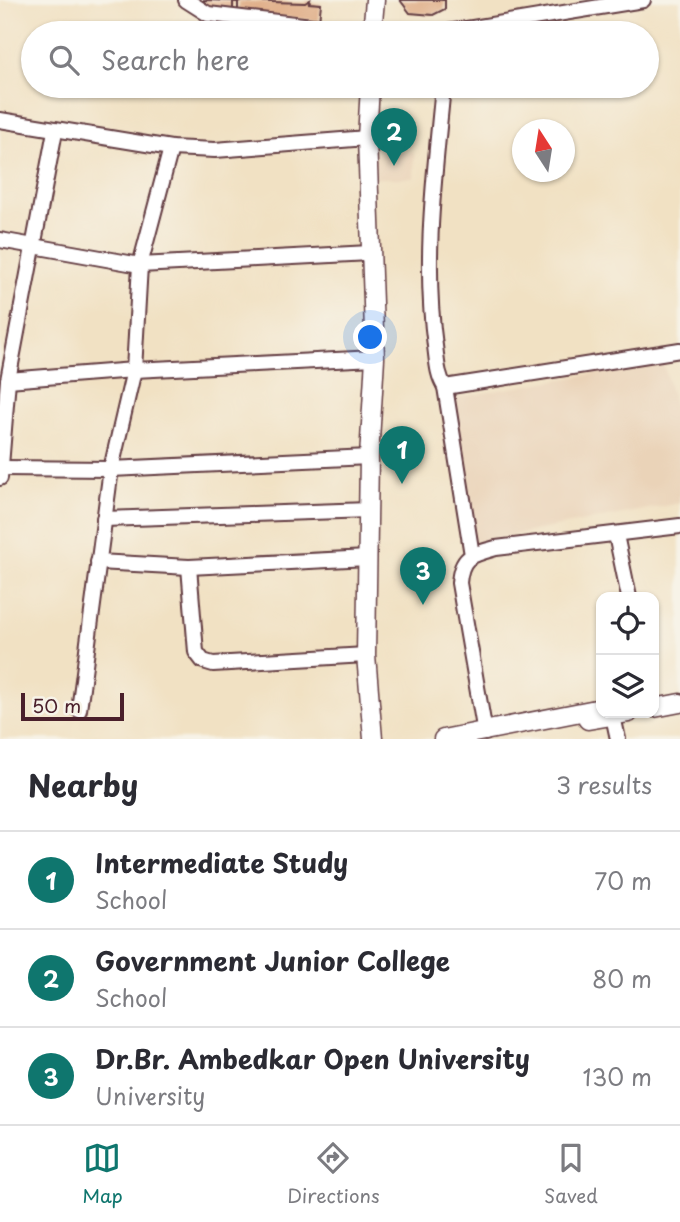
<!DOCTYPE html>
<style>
body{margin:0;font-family:"Playpen Sans",sans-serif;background:#f7f7f7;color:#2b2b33}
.controls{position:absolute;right:21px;bottom:21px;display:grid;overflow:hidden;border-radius:14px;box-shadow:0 2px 5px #0004}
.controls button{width:63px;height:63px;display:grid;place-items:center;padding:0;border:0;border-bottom:2px solid #e1e1e2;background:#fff;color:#2b2b33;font:35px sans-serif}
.compass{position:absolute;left:512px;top:119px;width:63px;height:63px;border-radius:50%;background:#fff;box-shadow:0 2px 5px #0004;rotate:348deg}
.scale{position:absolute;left:21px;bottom:18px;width:103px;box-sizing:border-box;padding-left:7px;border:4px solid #4a1f2b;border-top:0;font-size:19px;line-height:24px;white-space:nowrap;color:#4a1f2b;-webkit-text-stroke:5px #f7f3e8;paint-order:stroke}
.you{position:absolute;left:371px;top:338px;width:24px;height:24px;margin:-18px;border:5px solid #fff;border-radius:50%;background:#1a73e8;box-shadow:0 0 0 10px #1a73e833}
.badge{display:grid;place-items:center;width:46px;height:46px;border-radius:50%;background:#0f766e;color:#fff;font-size:23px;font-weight:700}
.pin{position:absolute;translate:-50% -58px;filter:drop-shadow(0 2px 4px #0008)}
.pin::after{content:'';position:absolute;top:37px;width:24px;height:21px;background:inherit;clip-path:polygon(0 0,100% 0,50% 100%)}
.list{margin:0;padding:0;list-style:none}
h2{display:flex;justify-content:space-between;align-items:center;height:91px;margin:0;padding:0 28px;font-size:30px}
h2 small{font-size:23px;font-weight:400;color:#7c7c81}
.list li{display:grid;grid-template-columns:46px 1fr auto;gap:21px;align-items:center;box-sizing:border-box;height:98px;padding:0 28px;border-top:2px solid #e1e1e2}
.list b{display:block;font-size:26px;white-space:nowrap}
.list p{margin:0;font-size:23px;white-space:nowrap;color:#7c7c81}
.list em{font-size:23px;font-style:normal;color:#7c7c81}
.icon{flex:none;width:38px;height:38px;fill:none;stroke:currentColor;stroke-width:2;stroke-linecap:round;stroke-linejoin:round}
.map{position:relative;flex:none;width:680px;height:739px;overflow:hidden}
.search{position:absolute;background:#fff;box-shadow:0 2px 5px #0004;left:21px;right:21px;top:21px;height:77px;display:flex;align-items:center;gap:18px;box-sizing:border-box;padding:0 24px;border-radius:38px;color:#7c7c81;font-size:26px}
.sheet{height:385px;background:#fff}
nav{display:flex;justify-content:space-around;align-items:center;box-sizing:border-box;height:98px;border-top:2px solid #e1e1e2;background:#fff;font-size:19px;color:#7c7c81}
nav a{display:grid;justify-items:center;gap:4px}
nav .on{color:#0f766e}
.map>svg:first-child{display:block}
.built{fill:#ead3b8}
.building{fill:#dda57c}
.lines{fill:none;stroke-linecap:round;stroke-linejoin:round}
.minor-casing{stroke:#633c42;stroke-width:18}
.tertiary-casing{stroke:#633c42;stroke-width:21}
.minor{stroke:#fff;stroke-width:14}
.tertiary{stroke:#fff;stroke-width:18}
</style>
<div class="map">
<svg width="680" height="739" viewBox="0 0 680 739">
<rect width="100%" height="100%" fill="#f7f3e8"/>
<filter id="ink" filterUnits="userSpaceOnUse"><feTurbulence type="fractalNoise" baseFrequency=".0143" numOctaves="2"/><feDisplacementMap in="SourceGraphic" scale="14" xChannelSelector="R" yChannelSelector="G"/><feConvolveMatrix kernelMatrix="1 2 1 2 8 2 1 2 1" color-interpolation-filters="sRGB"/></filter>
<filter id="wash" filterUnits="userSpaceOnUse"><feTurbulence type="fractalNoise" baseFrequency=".00686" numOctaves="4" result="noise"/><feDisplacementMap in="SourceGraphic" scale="28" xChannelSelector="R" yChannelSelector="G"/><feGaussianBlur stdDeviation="1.57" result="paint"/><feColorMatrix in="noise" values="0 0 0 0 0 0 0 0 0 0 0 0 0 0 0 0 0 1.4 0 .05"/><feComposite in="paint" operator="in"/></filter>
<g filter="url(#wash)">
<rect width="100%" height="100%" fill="#f1e1c3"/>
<!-- built -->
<g class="built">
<polygon points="414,152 414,178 375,178 374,154"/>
<polygon points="663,361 680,429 680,503 471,543 449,399"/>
</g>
<g id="blocks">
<!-- building -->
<g class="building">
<polygon points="204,0 305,3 310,0 309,3 321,4 319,21 238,13 238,2 233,2 233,12 203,9"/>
<polygon points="400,0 445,0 445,9 433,15 410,13"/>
<polygon points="195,26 195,33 164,33 164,27"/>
</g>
</g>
</g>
<g filter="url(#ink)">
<use href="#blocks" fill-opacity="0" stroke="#633c42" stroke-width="2"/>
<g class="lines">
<defs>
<g id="minor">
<polyline points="186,0 208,14 372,33 448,32 643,0"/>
<path d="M443 86C435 172 423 259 435 346 437 360 437 375 445 387L680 350"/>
<polyline points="0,120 171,148 215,150 367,138"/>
<polyline points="0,240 140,265 370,253"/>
<polyline points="8,380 134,370 375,358"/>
<polyline points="445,387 472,555"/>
<polyline points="2,468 111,469 369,457"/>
<polyline points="0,478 8,380 55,131"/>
<polyline points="104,519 369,510"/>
<polyline points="616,535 629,597"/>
<polyline points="98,562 189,567 368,558"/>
<polyline points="189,567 196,652 203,661 213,664 366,655"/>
<polyline points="79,710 111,469 134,370 140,265 171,148"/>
<polyline points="613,716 618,739"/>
<path d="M485 733 459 583C461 556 471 555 496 548L680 526"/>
</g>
<g id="tertiary">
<polyline points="372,33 375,0"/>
<polyline points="370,86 367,138 375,358 369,457 366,655 373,739"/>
<polyline points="654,708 680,703"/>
<polyline points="588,720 629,713"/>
<polyline points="443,739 601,708"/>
</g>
</defs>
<!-- minor casing -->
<use href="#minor" class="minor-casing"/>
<!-- tertiary casing -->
<use href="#tertiary" class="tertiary-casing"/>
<!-- minor -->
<use href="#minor" class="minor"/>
<!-- tertiary -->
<use href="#tertiary" class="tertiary"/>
</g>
</g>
</svg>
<div class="controls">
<button><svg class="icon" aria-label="locate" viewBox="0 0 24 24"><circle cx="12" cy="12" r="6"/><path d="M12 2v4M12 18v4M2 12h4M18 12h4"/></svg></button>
<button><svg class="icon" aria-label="layers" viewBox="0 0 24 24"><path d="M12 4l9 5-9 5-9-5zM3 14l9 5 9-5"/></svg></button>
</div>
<svg class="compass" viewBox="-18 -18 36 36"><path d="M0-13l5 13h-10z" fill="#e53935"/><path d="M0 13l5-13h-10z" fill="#7c7c81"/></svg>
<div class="scale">50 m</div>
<div class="you"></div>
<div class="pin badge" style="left:402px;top:484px">1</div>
<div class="pin badge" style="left:394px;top:166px">2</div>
<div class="pin badge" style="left:423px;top:605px">3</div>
<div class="search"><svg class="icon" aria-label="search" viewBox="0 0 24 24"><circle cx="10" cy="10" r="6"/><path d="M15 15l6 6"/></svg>Search here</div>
</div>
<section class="sheet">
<h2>Nearby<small>3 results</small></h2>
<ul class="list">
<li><span class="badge">1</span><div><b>Intermediate Study</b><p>School</p></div><em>70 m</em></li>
<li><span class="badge">2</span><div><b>Government Junior College</b><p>School</p></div><em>80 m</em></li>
<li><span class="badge">3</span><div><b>Dr.Br. Ambedkar Open University</b><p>University</p></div><em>130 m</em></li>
</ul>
</section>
<nav>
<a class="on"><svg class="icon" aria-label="map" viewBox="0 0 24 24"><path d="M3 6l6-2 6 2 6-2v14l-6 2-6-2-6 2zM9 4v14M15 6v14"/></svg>Map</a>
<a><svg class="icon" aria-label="directions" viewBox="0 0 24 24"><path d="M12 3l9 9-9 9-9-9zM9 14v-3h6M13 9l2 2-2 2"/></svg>Directions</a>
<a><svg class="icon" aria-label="saved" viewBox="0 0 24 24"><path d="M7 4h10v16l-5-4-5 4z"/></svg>Saved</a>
</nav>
